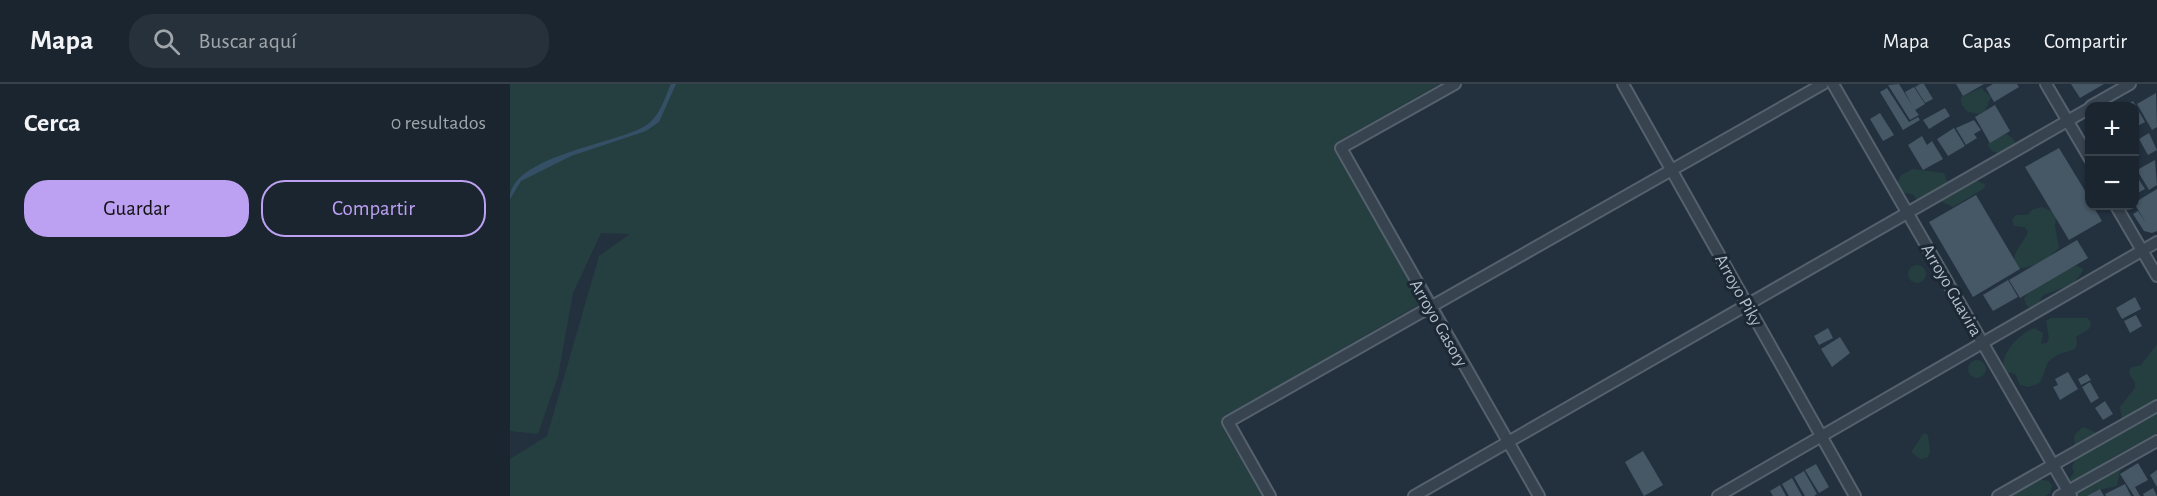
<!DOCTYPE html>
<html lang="es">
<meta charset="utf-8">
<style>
body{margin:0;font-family:"Alegreya Sans",sans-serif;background:#27313b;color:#f1f3f6}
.controls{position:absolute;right:18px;top:18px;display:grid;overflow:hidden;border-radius:12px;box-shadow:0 2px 4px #0004}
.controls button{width:54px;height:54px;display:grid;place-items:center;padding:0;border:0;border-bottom:2px solid #38424b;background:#1a252f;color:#f1f3f6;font:30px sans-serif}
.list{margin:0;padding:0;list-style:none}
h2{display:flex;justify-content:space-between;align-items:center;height:78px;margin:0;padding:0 24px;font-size:26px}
h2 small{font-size:20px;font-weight:400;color:#9fa5aa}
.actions{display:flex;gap:12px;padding:18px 24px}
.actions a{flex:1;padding:14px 0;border:2px solid #bca0f2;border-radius:24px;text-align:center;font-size:21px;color:#bca0f2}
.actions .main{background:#bca0f2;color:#111}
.icon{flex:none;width:33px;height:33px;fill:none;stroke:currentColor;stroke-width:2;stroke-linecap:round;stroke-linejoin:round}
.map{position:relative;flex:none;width:1647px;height:412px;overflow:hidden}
header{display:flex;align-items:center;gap:36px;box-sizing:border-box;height:84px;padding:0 30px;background:#1a252f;border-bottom:2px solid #38424b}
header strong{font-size:28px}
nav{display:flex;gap:33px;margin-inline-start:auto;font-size:21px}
.search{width:420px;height:54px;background:#27313b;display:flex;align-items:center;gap:15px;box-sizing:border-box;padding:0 21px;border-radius:24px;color:#9fa5aa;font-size:22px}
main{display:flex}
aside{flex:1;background:#1a252f}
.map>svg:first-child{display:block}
.green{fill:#253f40}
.water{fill:#354f67}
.building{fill:#465765}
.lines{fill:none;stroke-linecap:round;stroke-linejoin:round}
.street-casing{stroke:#55616d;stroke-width:14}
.street{stroke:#37434f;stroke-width:10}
.labels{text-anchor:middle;stroke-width:6;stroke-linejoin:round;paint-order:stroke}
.street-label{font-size:18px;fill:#b3beca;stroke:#1c2834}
</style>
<header>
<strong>Mapa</strong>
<div class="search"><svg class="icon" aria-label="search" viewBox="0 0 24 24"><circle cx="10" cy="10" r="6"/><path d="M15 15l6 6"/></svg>Buscar aquí</div>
<nav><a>Mapa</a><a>Capas</a><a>Compartir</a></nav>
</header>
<main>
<aside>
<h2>Cerca<small>0 resultados</small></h2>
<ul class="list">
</ul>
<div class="actions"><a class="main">Guardar</a><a>Compartir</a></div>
</aside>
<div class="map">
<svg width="1647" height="412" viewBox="0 0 1647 412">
<rect width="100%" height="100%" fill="#23313f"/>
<!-- green -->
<g class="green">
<polygon points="0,0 929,0 831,56 827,62 828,70 907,211 908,221 715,332 712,336 714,346 752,412 0,412 0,375 37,352 89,172 120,150 91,149 63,209 48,292 28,350 0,347"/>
<polygon points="1471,4 1481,13 1475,27 1468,30 1456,27 1451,19 1451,13"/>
<polygon points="1497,50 1504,56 1506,62 1498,70 1483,68 1478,62 1479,55"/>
<path d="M1403 85 1434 89 1440 105 1444 108 1464 95 1476 101 1473 105 1443 123C1428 117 1424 110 1407 117L1404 111 1388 107 1386 102 1391 91Z"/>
<path d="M1531 123 1542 127 1546 132 1545 142 1549 164 1530 180 1508 185C1497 170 1514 161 1518 147L1514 143 1504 142 1502 136 1506 131H1517L1522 126Z"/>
<circle cx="1407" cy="190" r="9"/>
<polygon points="1566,182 1572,184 1573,187 1562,201 1533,211 1527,222 1522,225 1516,221 1514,214 1518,210 1557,185"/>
<path d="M1541 234H1577L1581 238 1580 244 1566 253 1567 260 1565 265 1547 271 1538 278 1530 299 1518 303 1510 301 1505 290 1494 287C1489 270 1509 250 1524 244L1533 249 1531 260 1537 259 1539 254 1536 237Z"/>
<polygon points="1647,260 1647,316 1639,326 1612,336 1610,323 1625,304 1625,298 1619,290 1620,284 1631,281"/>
<circle cx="1467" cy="285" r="9"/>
<polygon points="1647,330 1647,349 1598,376 1610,386 1607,402 1584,407 1584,412 1566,412 1558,398 1564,388 1562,383 1565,376"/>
<polygon points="1573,343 1585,348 1584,353 1565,363 1564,351"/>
<polygon points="1414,349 1418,351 1420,369 1417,374 1410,375 1401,368"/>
<polygon points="1531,396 1539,397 1542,402 1540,409 1535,412 1501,412"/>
</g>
<!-- water -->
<path class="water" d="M161 0H166L149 38 136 47 61 72 11 97 0 115C0 72 106 60 135 42 150 33 154 15 161 0Z"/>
<!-- building -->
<g class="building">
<polygon points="1389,0 1402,21 1395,8 1404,3 1415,20 1405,26 1409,31 1400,36 1378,1"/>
<polygon points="1410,0 1414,0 1423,15 1415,19 1405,3"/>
<polygon points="1446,0 1474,0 1453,12"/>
<polygon points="1483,0 1507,0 1509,3 1484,18 1476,4"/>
<polygon points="1561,0 1594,0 1570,14"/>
<polygon points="1377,4 1399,38 1408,33 1410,36 1393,46 1370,8"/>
<polygon points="1646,9 1647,43 1642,46 1627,20"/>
<polygon points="1623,17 1635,38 1624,44 1624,22 1614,22"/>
<polygon points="1485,21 1500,47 1480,59 1465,33"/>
<polygon points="1435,24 1440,32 1419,45 1413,36"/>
<polygon points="1370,29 1384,51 1373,57 1360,35"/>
<polygon points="1464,36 1471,46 1464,50 1467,54 1456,61 1446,44"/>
<polygon points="1444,44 1455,62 1438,72 1427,55"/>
<polygon points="1639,49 1647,66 1638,71 1629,55"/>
<polygon points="1412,52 1417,61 1422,57 1433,75 1413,86 1398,61"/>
<polygon points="1549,64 1580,115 1580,122 1583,122 1592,137 1559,156 1515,83"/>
<polygon points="1645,76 1647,101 1639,106 1627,86"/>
<polygon points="1624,88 1635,105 1624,111"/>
<polygon points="1647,105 1647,147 1642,149 1634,147 1623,130 1628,127 1636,139 1624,119"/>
<polygon points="1466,111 1510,185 1463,213 1419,138"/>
<polygon points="1567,156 1578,174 1510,214 1499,196"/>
<polygon points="1498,196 1508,213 1483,227 1473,211"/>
<polygon points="1625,213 1631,225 1612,235 1606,224"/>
<polygon points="1626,231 1632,242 1620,249 1614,237"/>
<polygon points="1318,244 1323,254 1309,261 1304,252"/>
<polygon points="1330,253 1340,269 1322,283 1311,265"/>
<polygon points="1558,288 1568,305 1550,316 1543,303 1548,301 1545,295"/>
<polygon points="1577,290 1581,296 1571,301 1568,295"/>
<polygon points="1580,298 1589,314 1581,319 1572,303"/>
<polygon points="1595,317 1603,330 1593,336 1585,324"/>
<polygon points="1133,367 1153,401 1134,412 1115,378"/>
<polygon points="1628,379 1638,396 1625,403 1630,412 1624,412 1610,390"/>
<polygon points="1306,380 1319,403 1309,409 1295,386"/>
<polygon points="1647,386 1647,403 1640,391"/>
<polygon points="1294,387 1307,410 1304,412 1295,412 1284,393"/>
<polygon points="1282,394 1292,412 1279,412 1272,400"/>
<polygon points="1615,400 1621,412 1596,412 1595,410"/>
<polygon points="1270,401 1276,412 1263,412 1260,407"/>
<polygon points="1643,404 1647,412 1634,412 1633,410"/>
<polygon points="1590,405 1594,412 1577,412"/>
</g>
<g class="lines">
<defs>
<g id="street">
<polyline points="945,0 831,64 1029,412"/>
<polyline points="1113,0 1345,412"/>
<polyline points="1323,0 1561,412"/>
<polyline points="1536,0 1580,75"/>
<polyline points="1581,22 1620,0"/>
<polyline points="1606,122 1647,192"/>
<polyline points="760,412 718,338 1313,0"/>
<polyline points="904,412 1580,24"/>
<polyline points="1208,412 1647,158"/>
<polyline points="1488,412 1647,322"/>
<polyline points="1549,412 1647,357"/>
</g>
</defs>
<!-- street casing -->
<use href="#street" class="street-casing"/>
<!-- street -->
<use href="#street" class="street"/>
</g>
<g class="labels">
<!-- street labels -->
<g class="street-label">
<text transform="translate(1229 206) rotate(61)" y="6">Arroyo Piky</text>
<text transform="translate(1442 206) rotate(60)" y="6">Arroyo Guavira</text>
<text transform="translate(929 239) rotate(60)" y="6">Arroyo Gasory</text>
</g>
</g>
</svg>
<div class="controls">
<button>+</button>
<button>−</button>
</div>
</div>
</main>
